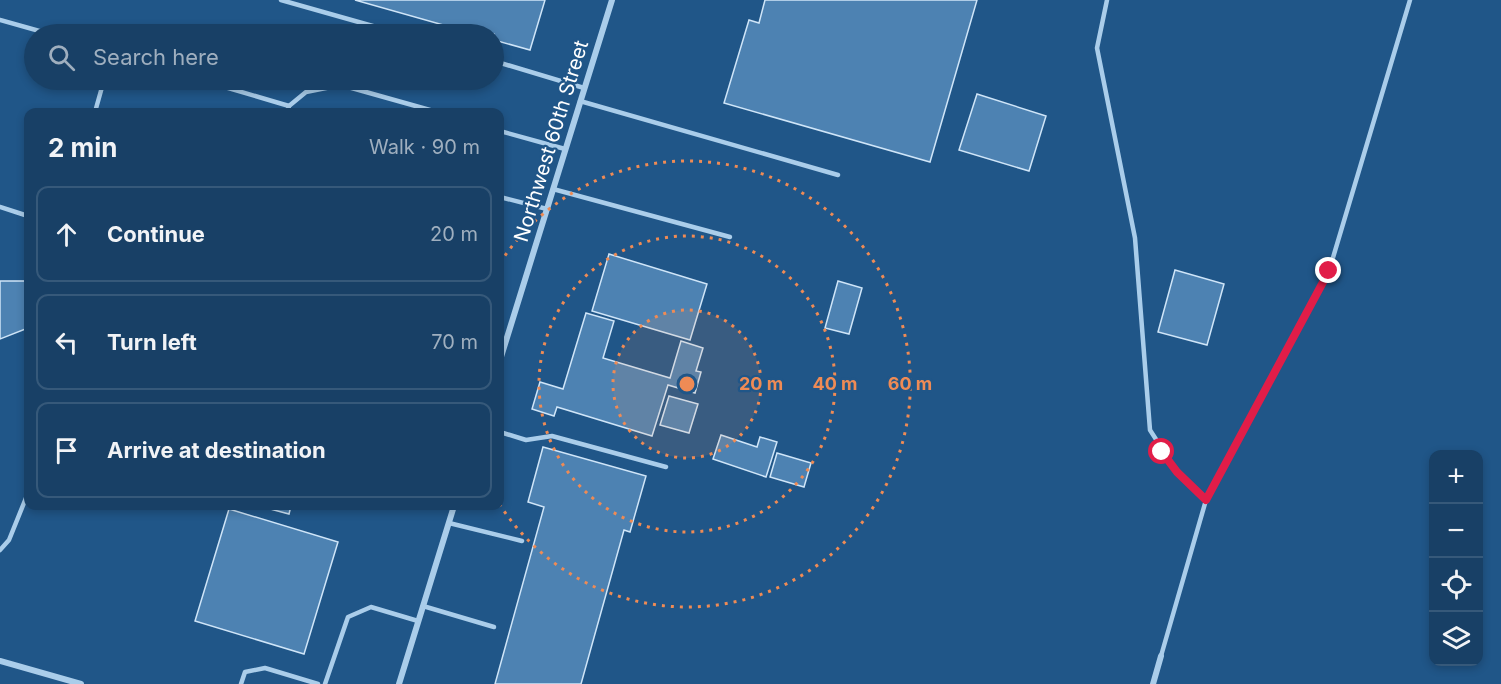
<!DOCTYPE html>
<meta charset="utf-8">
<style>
body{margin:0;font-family:Inter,sans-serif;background:#21476c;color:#f1f3f6}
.controls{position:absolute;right:18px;bottom:18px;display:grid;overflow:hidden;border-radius:12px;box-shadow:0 3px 9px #0003}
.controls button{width:54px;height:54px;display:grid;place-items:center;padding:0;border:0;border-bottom:2px solid #36597a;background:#184066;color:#f1f3f6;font:30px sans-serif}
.stop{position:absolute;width:18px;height:18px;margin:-14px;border:4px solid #e11d48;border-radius:50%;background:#fff}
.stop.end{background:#e11d48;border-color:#fff;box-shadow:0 2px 6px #0008}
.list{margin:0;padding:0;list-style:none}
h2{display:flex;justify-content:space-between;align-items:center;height:78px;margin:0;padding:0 24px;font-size:26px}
h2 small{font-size:20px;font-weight:400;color:#9fafbf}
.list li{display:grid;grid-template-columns:39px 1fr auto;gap:18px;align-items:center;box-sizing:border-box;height:96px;margin:0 12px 12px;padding:0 12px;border:2px solid #36597a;border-radius:12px}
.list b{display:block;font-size:22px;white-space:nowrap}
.list em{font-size:20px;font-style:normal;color:#9fafbf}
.icon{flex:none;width:33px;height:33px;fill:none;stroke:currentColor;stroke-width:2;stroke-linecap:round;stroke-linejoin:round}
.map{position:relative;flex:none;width:1501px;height:684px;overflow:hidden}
.search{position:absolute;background:#184066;box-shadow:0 3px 9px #0003;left:24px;top:24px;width:480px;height:66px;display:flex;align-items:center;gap:15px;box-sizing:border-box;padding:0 21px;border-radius:33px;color:#9fafbf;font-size:22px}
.panel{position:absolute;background:#184066;box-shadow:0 3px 9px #0003;left:24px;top:108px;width:480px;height:402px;border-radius:12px}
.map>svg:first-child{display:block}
.building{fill:#4d82b2;stroke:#cfe5f8;stroke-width:1.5}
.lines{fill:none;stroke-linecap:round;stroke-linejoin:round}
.lane{stroke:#aacdea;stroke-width:4.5}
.street{stroke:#aacdea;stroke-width:6}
.route{stroke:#e11d48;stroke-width:8}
.ring{fill:none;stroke:#ef8b55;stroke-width:3;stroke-dasharray:3 6}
.labels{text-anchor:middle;stroke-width:4.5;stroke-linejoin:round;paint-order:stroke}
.street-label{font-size:20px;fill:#fff;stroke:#205688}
.centre{fill:#ef8b55;stroke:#205688;stroke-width:3}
.ring-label{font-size:18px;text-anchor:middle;font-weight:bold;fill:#ef8b55;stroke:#205688;stroke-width:4.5;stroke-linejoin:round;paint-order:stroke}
</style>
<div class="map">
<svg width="1501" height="684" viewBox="0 0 1501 684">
<rect width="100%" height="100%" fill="#205688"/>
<!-- building -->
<g class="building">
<polygon points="355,0 545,0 530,50 494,40 494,34 475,34"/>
<polygon points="765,0 977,0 930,162 724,103 749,20 759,23"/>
<polygon points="977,94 1046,116 1029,171 959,150"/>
<polygon points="609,254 707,284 690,340 592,311"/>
<polygon points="1175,270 1224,284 1207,345 1158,332"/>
<polygon points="0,281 28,281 28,328 0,339"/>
<polygon points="838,281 862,288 849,334 825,328"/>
<polygon points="586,313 614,321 603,358 670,378 681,341 703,348 696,371 701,372 695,393 668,385 652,436 557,407 554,416 532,409 540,382 563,389"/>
<polygon points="669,396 698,404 689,433 660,425"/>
<polygon points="721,435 757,447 760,437 777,442 766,477 713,459"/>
<polygon points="543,447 646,476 630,532 624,530 581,684 495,684 544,507 528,502"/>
<polygon points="777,453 811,463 804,487 770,477"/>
<polygon points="259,506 291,506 289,514"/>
<polygon points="229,509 338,542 304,654 195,621"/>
</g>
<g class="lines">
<!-- lane -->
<g class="lane">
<polyline points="281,0 401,34"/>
<polyline points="1107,0 1097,48 1135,238 1150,430 1177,472 1206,500"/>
<polyline points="0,20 50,34"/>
<polyline points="494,61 584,88"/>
<polyline points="201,80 289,106 287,112"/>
<polyline points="580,101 838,175"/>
<polyline points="289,106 306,92 341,85 437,112"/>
<polyline points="95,112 104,80"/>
<polyline points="500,131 565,149"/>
<polyline points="553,189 730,237"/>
<polyline points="500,197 547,209"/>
<polyline points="0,207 28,216"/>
<polyline points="500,432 526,440 552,436 666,467"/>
<polyline points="449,523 522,541"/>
<polyline points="0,550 9,540 28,493"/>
<polyline points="423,606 494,627"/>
<polyline points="1161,656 1206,500 1329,271 1410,0"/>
<polyline points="241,684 245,672 265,668 318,684"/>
<polyline points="325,684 348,617 371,607 418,621"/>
</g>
<!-- street -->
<g class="street">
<polyline points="500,360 612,0"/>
<polyline points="0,661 81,684"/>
<polyline points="399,684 454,506"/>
<polyline points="1153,684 1161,656"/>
</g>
</g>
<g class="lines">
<!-- route -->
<polyline class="route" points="1162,452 1177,472 1206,500 1329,271"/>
</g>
<!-- distance rings -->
<circle cx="687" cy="384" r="74" fill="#ef8b55" fill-opacity=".12"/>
<g class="ring">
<circle cx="687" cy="384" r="74"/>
<circle cx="687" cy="384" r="148"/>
<path d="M500 263A223 223 0 1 1 500 505"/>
</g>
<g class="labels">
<!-- street labels -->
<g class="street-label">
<text transform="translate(551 141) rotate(-73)" y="7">Northwest 60th Street</text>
</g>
</g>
<circle cx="687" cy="384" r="9" class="centre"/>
<g class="ring-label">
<text x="761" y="390">20 m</text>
<text x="835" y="390">40 m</text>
<text x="910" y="390">60 m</text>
</g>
</svg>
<div class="controls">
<button>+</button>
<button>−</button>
<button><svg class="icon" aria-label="locate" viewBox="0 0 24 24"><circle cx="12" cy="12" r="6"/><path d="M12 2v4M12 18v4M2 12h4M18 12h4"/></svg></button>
<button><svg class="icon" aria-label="layers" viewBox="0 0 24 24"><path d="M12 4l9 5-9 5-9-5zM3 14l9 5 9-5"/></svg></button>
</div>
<div class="stop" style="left:1162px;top:452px"></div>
<div class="stop end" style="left:1329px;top:271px"></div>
<div class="search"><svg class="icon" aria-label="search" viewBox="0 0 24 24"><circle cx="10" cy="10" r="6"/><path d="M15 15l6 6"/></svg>Search here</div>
<section class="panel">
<h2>2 min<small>Walk · 90 m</small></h2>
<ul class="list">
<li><svg class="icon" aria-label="ahead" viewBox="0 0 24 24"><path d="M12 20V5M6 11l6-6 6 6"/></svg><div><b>Continue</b></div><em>20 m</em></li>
<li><svg class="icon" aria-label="left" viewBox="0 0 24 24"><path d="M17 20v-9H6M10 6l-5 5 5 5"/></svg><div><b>Turn left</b></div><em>70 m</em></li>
<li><svg class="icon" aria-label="arrive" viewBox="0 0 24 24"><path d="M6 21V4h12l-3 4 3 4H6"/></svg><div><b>Arrive at destination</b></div></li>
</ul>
</section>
</div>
